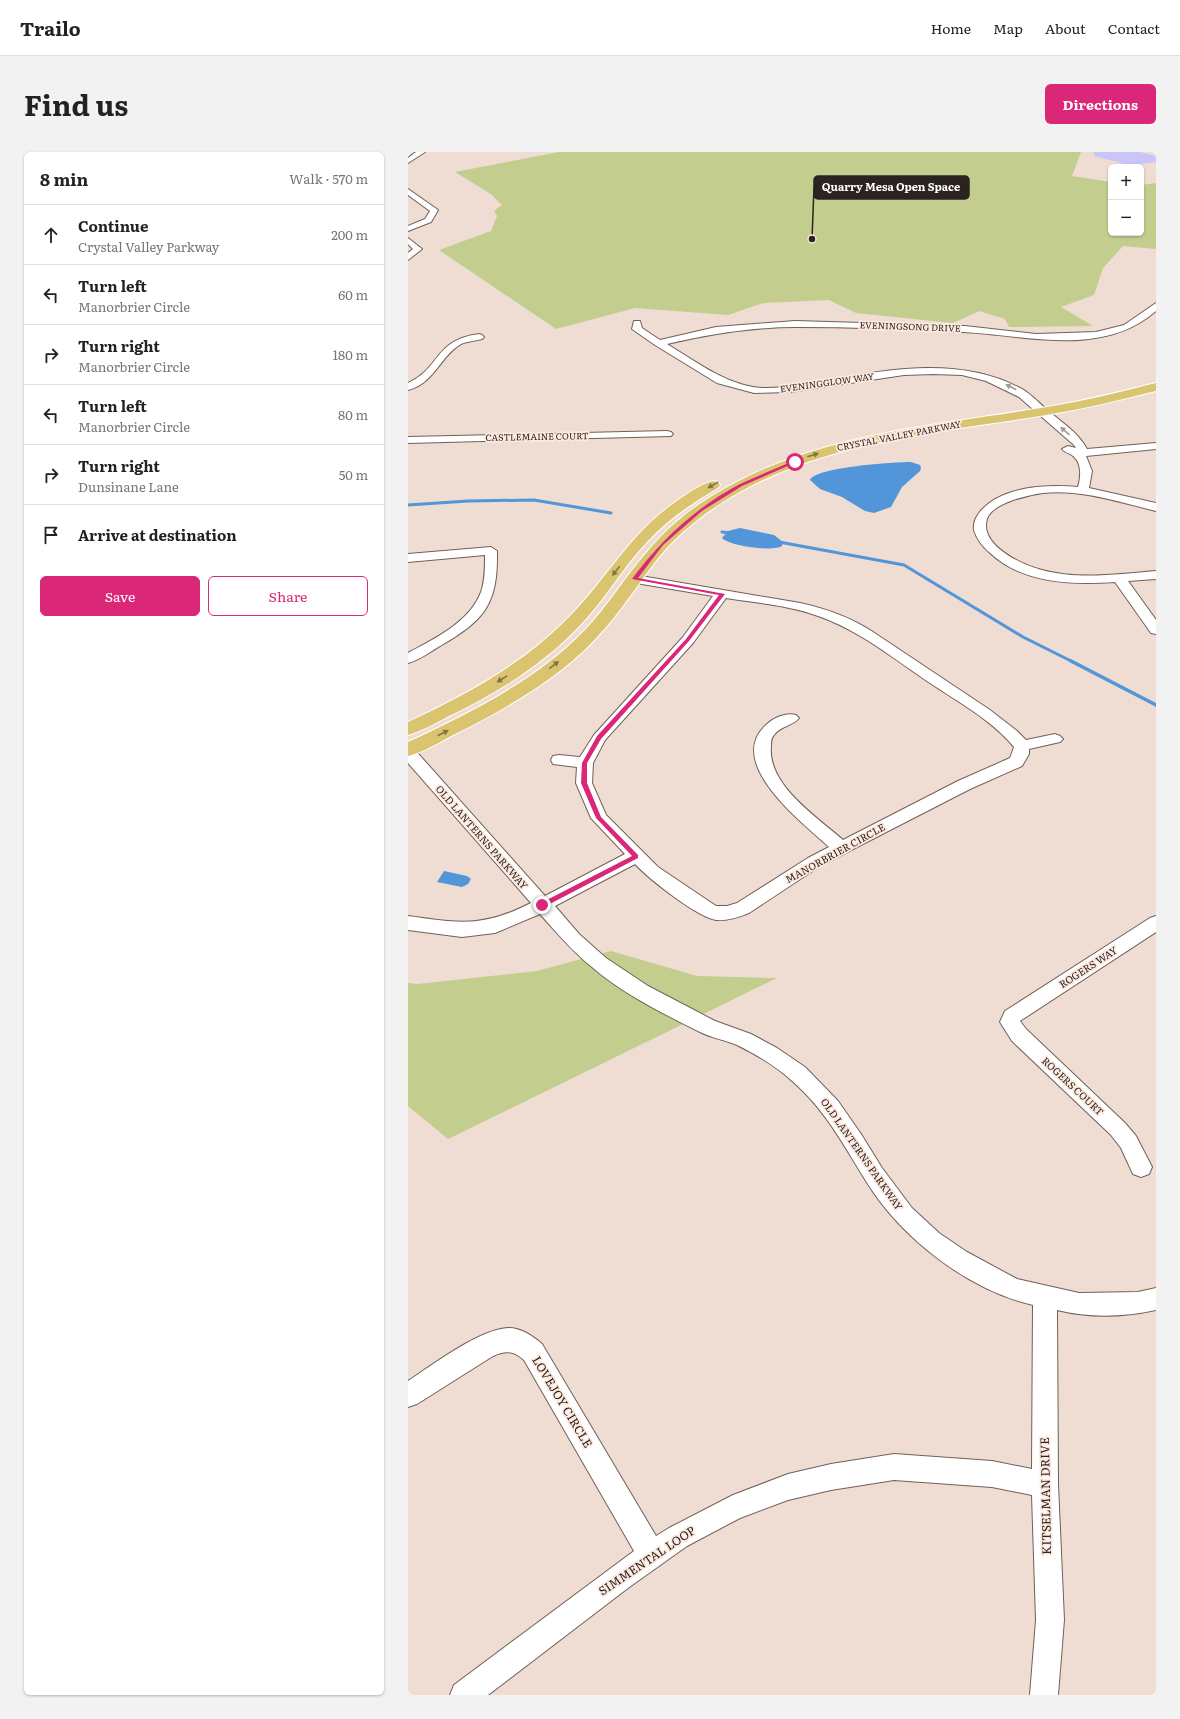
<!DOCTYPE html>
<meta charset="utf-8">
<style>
body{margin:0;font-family:Literata,serif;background:#f2f2f2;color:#222}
.controls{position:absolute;right:12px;top:12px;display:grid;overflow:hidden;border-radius:6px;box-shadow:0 1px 3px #0004}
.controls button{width:36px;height:36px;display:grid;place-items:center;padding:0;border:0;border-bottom:1px solid #e0e0e0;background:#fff;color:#222;font:20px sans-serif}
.stop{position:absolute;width:12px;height:12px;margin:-9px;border:3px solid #db2777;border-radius:50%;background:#fff}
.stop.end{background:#db2777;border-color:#fff;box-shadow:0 1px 4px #0008}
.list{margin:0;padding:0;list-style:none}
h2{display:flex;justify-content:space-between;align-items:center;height:52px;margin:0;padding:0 16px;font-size:17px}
h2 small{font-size:13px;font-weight:400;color:#767676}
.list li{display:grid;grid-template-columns:26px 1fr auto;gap:12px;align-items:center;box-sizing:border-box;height:60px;padding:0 16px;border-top:1px solid #e0e0e0}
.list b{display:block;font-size:15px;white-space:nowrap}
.list p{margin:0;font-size:13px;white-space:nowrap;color:#767676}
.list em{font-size:13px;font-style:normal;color:#767676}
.actions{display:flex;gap:8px;padding:12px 16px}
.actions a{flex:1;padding:9px 0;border:1px solid #db2777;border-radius:6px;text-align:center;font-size:14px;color:#db2777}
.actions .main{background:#db2777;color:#fff}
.icon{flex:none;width:22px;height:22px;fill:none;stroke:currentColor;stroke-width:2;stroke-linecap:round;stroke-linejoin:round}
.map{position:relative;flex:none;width:748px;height:1543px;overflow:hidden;border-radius:6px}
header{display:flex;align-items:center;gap:24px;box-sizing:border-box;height:56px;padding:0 20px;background:#fff;border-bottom:1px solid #e0e0e0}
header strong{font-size:19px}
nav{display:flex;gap:22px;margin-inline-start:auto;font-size:14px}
.intro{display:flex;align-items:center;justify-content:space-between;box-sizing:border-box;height:96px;padding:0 24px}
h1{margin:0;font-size:28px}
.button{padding:10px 18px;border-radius:6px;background:#db2777;color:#fff;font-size:14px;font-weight:700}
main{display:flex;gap:24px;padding:0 24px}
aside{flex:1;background:#fff;border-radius:6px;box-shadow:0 1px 3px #0004}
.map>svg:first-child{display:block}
.green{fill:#c2cd8e}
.water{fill:#5295d8}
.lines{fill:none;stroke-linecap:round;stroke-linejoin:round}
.stream-far1{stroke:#5295d8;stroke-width:3}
.stream{stroke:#5295d8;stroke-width:3.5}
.building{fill:#c9c5f9}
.minor-casing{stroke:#716058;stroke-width:2}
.major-casing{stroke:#fff;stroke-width:2}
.minor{fill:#fff;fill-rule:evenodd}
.major{fill:#dbc470;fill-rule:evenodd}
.oneway{fill:#9f9c9b}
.oneway2{fill:#827448}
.route{fill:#db2777}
.labels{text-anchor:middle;stroke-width:3.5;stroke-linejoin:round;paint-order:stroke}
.far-street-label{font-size:9px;fill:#2a2320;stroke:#fde9df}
.street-label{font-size:10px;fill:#2a2320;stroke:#fde9df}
.near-street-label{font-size:12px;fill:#2a2320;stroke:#fde9df}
.leader{fill:none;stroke:#2a2320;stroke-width:1.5}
.callout-dot{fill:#2a2320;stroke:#fde9df;stroke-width:1.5}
.callout{fill:#2a2320;stroke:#2a2320;stroke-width:1.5}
.callout-label{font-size:11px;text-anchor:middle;font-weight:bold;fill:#fff}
</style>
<header>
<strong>Trailo</strong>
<nav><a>Home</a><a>Map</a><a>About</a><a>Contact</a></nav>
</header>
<div class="intro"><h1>Find us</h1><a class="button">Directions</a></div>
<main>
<aside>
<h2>8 min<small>Walk · 570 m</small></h2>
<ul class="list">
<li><svg class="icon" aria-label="ahead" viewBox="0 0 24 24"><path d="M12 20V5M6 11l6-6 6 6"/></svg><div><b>Continue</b><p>Crystal Valley Parkway</p></div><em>200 m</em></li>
<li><svg class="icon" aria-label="left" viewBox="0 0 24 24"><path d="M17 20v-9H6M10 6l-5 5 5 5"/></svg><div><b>Turn left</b><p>Manorbrier Circle</p></div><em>60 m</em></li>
<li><svg class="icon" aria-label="right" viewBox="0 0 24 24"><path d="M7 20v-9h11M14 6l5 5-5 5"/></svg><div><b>Turn right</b><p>Manorbrier Circle</p></div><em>180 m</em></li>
<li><svg class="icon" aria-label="left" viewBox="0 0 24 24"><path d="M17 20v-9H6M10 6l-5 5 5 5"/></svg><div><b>Turn left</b><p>Manorbrier Circle</p></div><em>80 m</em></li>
<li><svg class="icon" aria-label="right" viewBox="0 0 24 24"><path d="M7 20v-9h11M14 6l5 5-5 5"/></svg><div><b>Turn right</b><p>Dunsinane Lane</p></div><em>50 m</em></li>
<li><svg class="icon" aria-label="arrive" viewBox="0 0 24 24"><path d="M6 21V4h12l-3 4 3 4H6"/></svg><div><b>Arrive at destination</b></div></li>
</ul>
<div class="actions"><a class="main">Save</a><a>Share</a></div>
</aside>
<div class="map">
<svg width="748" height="1543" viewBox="0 0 748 1543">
<rect width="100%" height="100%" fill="#efdcd2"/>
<!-- green -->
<g class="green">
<polygon points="151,0 673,0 664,24 703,30 703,81 733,81 733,33 748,31 748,97 715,94 695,116 686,143 653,155 685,174 601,175 597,167 571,159 545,171 448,161 421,148 355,151 320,163 227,156 148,177 31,98 83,79 89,64 86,59 94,53 83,42 47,20"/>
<polygon points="203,799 289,824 369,826 40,987 0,954 0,831 10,832 129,819"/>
</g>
<!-- water -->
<g class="water">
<path d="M503 310 512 313 513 316 512 319 494 335 483 355 466 361 457 359 434 345 412 337 402 328C408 315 487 310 503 310Z"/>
<path d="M332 376 366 383 375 390 374 394C366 400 321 394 314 386L320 379Z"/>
<polygon points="36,719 59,724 63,727 60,732 54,735 29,730"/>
</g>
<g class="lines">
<!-- stream-far1 -->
<g class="stream-far1">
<polyline points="0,353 60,349 126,348 203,361"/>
<polyline points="314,380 323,381"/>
<polyline points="371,390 496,413 615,485 665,510"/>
</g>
<!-- stream -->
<polyline class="stream" points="663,509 748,553"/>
</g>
<!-- building -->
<polygon class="building" points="686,0 732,0 748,4 748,10 733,12 717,12 686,4"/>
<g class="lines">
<defs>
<g id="minor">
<polygon points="8,0 17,0 0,11 0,6"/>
<polygon points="0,37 30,58 23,70 0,79 0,74 17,67 22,59 0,43"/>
<polygon points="0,86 14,97 0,108 0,101 5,97 0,92"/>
<path d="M748 151V159C694 206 619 183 555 180 500 177 444 175 388 175 345 175 302 182 259 192 287 209 313 229 345 235 368 239 398 231 420 228 483 217 551 205 610 235 621 240 629 249 638 257 653 270 670 280 679 297L748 291V297L678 304 684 319 681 336 748 351V359C711 350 673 337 635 341 620 343 584 351 579 367 571 393 614 413 634 418 670 428 711 422 748 419V427L720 429 748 468V482L743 481 707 430C665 433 614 432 581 400 575 395 568 386 566 378 565 372 568 365 571 361 592 334 639 332 670 335 673 325 674 311 665 304 662 301 657 301 654 297L660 294 668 296 666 293 611 245 578 229 554 223 525 222 496 223 382 240 346 241 309 231 247 193 224 177 226 169H232L234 176 252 188 308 175 387 169 557 174 628 182 688 180 716 173Z"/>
<path d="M71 182 74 183 76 185 74 187C67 189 60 189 53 192 32 204 26 232 0 238V231C33 216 26 188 71 182Z"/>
<polygon points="259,279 263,280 265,282 263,284 0,291 0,285"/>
<path d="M83 395 89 399C90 452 77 468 32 494 22 500 11 508 0 511V501C26 487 62 470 73 440 77 429 77 416 77 403L0 410V402Z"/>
<path d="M227 423 392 451C419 457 442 465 465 480L582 558 609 579 618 588 647 582 652 584 655 587 652 590 621 597V602L614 614 562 637 412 714 341 761C331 765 320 769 308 768 289 765 241 727 227 712L147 754 171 782 198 806 240 834 307 869 343 882 369 896 397 915 430 949 453 982 474 1016 504 1056 531 1081 559 1100 609 1127 671 1141 730 1140 748 1136V1158C716 1165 681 1166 649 1158L650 1332 656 1468 650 1543H622L628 1468 624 1343 584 1335 486 1328 423 1338 380 1348 332 1366 279 1394 220 1436 80 1543H42L46 1533 226 1399 116 1208C106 1199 98 1198 85 1204L9 1252 0 1255V1229C23 1214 73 1176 101 1176 113 1176 125 1184 134 1192L248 1384 261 1376 325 1343 380 1322 423 1312 486 1302 584 1309 624 1317 625 1153C560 1138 493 1086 458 1029 435 992 417 957 383 928 368 914 347 902 329 893 317 888 304 886 292 880 256 862 215 842 184 815 165 800 149 781 132 762L87 781 54 785 0 778V764C52 771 74 776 123 751L0 611V596L6 597 137 744 217 702 183 666 168 631 169 615 145 612 143 608 145 604 151 603 172 605 186 583 275 485 305 444 222 430 220 427 222 424ZM318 446C348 451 381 453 410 464 451 478 486 507 522 531 550 550 584 568 606 595L602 606 550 629 435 688C409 665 359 633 363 594 363 590 363 586 366 583 372 574 385 574 391 566L388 563C378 560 365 566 358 573 316 611 396 672 421 695L400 706 329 751 319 754H308L250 715 198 663 184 631 185 611 197 588 285 491Z"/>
<polygon points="748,764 748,780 612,869 618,877 717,971 728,984 744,1015 741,1022 733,1025 725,1022 713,996 703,983 604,889 592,870 597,859 742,766"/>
</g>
<g id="major">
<path d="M748 231V239C712 248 675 257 638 263 529 281 411 289 315 350 291 365 268 384 250 406 232 429 217 453 198 475 159 522 101 555 47 582 32 590 16 600 0 604V590C62 561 129 528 177 478 200 454 217 425 239 400 257 378 279 359 304 344 403 282 526 274 639 255 676 249 712 240 748 231Z"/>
<path d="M305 329 310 330 312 333 310 336C284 351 259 368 238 391 215 415 199 444 176 469 139 510 91 540 41 564 28 571 14 579 0 583V570C56 544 111 514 155 471 199 429 220 381 273 346 283 339 294 332 305 329Z"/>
</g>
</defs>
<!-- minor casing -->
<use href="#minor" class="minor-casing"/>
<!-- major casing -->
<use href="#major" class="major-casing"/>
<!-- minor -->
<use href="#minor" class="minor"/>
<!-- major -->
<use href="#major" class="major"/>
</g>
<!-- one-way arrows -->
<defs><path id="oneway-solid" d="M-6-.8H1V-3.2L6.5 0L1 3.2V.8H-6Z"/></defs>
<g class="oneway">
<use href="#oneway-solid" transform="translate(603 235) rotate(-153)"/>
<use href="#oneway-solid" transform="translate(657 279) rotate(-139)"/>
</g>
<g class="oneway2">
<use href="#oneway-solid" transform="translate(405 303) rotate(-18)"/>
<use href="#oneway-solid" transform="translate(305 333) rotate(151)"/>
<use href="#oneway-solid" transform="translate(208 419) rotate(128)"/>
<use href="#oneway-solid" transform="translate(146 513) rotate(-38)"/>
<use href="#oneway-solid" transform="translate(94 527) rotate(148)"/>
<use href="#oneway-solid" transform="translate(35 581) rotate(-27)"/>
</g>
<!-- route -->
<path class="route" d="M385 309 389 310 334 334 294 359 255 393 230 426 317 442 281 489 193 587 179 611V631L193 665 230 703V706L136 755H131V752L224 704 188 666 173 631 174 611 189 584 278 487 311 443 224 427C253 388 288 355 332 332 349 324 367 317 385 309Z"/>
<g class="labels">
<!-- far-street labels -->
<g class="far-street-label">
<text transform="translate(502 175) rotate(2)" y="3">EVENINGSONG DRIVE</text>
<text transform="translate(419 231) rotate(-8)" y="3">EVENINGGLOW WAY</text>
<text transform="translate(491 284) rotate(-11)" y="3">CRYSTAL VALLEY PARKWAY</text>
<text transform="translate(129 285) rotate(-1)" y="3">CASTLEMAINE COURT</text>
</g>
<!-- street labels -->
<g class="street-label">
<text transform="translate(74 685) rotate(49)" y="4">OLD LANTERNS PARKWAY</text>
<text transform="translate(427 701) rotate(-29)" y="4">MANORBRIER CIRCLE</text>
<text transform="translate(680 815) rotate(-33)" y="4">ROGERS WAY</text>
<text transform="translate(665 934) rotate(43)" y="4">ROGERS COURT</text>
<text transform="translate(454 1002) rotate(55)" y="4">OLD LANTERNS PARKWAY</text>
</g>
<!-- near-street labels -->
<g class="near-street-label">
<text transform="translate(154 1250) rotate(59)" y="4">LOVEJOY CIRCLE</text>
<text transform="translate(638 1344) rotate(-91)" y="4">KITSELMAN DRIVE</text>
<text transform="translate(239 1409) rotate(-34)" y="4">SIMMENTAL LOOP</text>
</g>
</g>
<!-- callouts -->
<path class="leader" d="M404 87L406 35"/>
<circle class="callout-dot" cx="404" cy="87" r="4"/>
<rect class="callout" x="406" y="24" width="155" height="23" rx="4"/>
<g class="callout-label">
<text x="483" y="39">Quarry Mesa Open Space</text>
</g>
</svg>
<div class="controls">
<button>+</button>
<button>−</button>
</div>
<div class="stop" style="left:387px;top:310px"></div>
<div class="stop end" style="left:134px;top:753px"></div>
</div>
</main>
